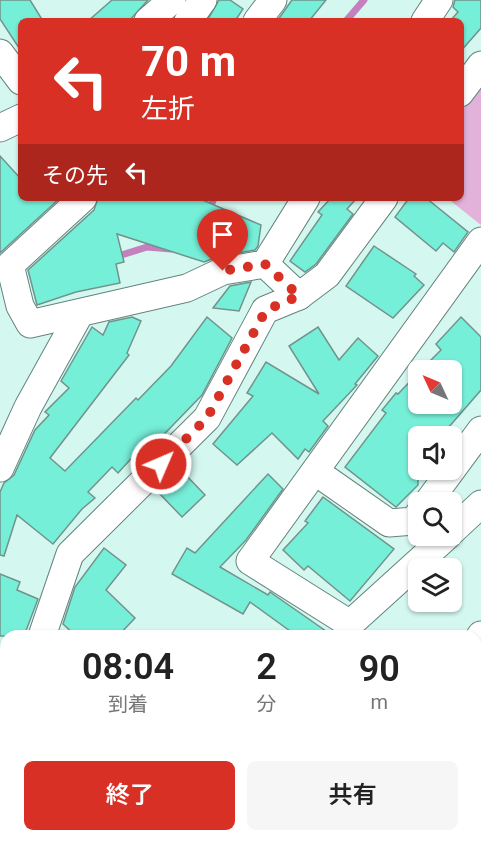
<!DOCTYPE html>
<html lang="ja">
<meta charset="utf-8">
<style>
body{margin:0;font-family:Roboto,"Noto Sans JP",sans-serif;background:#f6f6f6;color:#222;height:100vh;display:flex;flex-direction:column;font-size:22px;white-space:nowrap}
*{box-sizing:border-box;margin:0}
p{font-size:20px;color:#767676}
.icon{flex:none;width:33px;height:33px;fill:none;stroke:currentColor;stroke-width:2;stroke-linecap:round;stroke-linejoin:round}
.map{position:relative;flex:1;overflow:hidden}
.panel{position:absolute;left:0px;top:630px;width:482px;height:212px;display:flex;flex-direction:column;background:#fff;border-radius:18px 18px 0 0;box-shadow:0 2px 4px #0004}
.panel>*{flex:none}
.banner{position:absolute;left:18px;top:18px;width:446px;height:183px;border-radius:9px;box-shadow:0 2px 4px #0004;background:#d93025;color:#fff;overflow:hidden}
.needle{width:39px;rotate:314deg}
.tools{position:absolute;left:408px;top:360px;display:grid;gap:12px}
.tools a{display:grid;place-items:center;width:54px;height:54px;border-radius:9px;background:#fff;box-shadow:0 2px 4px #0004;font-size:30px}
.pin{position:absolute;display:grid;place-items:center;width:51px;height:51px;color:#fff;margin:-62px -26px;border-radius:50% 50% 50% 0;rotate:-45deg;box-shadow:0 0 6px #0007}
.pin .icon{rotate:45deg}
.me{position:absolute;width:66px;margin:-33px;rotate:45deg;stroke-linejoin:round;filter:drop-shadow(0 0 4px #0008)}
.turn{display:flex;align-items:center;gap:21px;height:126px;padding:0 24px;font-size:27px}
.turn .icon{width:78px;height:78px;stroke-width:2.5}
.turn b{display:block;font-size:42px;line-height:51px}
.then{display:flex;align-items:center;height:57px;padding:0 24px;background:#0003;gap:12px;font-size:22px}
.eta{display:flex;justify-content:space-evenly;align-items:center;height:102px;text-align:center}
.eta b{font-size:36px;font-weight:600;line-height:42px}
.cta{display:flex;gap:12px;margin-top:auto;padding:12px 24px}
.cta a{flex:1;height:69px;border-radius:9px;background:#d93025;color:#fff;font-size:24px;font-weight:600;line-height:69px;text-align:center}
.cta a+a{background:#f6f6f6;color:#222}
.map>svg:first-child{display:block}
</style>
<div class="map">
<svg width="481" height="841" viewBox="0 0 481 841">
<rect width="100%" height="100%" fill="#d4f8f0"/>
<!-- green -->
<polygon fill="#e2b2db" points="481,85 481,225 447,198 460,198 461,112"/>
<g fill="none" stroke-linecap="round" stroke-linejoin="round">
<!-- stream -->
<g stroke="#c581bd" stroke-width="7">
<polyline points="346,21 364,0"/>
<polyline points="209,211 214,198"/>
<polyline points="115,257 147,247 171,249"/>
</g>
</g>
<!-- building -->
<g fill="#76efd9" stroke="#72938c" stroke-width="1.5">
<polygon points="0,0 30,0 43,21 21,21 21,51 0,19"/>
<polygon points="112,0 148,0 129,21 88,21"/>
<polygon points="230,0 243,9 235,21 207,21 219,0"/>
<polygon points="292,0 326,0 309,21 277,21"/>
<polygon points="455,0 481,0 481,28 460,52 460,21 450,21 458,12 453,7"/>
<polygon points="0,156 21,179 21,198 60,198 0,253"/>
<polygon points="98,198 198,198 261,225 258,246 255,250 220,256 204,262 117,234 124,262 116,264 120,283 76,292 37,305 28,270 94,210"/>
<polygon points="331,198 357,198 347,209 353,214 316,264 305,272 290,261 322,215 318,212"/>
<polygon points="409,198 426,198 468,232 454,252 443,243 436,251 395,217"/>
<polygon points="374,246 416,274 414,276 424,285 393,318 346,286"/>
<polygon points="251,282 239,311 213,308 230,286"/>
<polygon points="132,317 141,321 127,353 129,355 50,458 65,471 136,398 138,400 171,366 207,317 232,338 202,395 144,455 139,450 118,473 112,467 88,492 95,498 82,509 53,544 17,515 4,556 0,555 0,492 4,483 14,475 35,430 49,415 45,412 69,388 61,381 92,327 103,335 109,322"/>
<polygon points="461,317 481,337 481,390 441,436 418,436 418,485 396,507 345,467 386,413 382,410 396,393 398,394 418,373 418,404 452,404 452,370 421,370 441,350 436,344"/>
<polygon points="318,327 339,360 358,338 378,356 355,384 357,385 323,421 328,426 309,452 305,449 298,459 272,433 237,465 213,444 253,396 247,393 266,362 319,394 289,346"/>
<polygon points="182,471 205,495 182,517 159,493"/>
<polygon points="268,474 283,489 246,540 220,567 268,595 270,592 333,636 297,636 250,602 243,614 172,574 187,548 195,553"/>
<polygon points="323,497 394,549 350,601 308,566 304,570 283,550 308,523 305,521"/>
<polygon points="104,548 126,565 106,590 135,618 118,636 76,636 63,624 75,587"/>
<polygon points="0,574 20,582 17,590 38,599 24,636 0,636"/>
</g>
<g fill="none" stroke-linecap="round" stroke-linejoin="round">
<defs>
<g id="minor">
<polyline points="148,21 172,0"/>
<polyline points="188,21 203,0"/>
<polyline points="257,21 273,0"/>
<polyline points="425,21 439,0"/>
<polyline points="0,53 21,81"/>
<polyline points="460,93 481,65"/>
<polyline points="0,128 21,118"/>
<polyline points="83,198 10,265 20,306 30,324 187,288 223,271 265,264 306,198"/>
<polyline points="265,264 299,296"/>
<polyline points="0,468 28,407 79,315"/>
<polyline points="316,472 389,523 414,521 418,515"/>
<polyline points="428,502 481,430"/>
<polyline points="452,531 481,504"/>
<polyline points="447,536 350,624 250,561 481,241"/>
<polyline points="42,636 70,554 207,418 265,310 299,296 327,275 384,198"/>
<polyline points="476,643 481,635"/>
<polyline points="0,787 6,767"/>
<polyline points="474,841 481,831"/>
</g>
</defs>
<!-- minor casing -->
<use href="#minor" stroke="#63847d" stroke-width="29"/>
<!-- minor -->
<use href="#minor" stroke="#fff" stroke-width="27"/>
</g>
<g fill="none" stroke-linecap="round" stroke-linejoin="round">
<!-- route -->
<polyline stroke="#d93025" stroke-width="10" stroke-dasharray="0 18" points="161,464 207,418 266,310 299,296 265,264 223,271"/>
</g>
</svg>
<div class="tools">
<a><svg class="needle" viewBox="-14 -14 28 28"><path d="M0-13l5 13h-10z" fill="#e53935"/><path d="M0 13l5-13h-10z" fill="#767676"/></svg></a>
<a><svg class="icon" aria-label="sound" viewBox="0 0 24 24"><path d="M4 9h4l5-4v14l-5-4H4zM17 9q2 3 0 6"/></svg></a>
<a><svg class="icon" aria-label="search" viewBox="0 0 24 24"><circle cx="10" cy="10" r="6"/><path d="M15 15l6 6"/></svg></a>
<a><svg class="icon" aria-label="layers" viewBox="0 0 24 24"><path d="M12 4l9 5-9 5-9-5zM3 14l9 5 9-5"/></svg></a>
</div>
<div class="pin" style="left:223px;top:271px;background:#d93025"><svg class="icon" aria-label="arrive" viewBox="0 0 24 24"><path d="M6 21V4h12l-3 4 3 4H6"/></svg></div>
<svg class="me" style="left:161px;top:464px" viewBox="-20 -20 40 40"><circle r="17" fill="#d93025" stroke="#fff" stroke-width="3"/><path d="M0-11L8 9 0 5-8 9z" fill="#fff"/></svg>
<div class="banner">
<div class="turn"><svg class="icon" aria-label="left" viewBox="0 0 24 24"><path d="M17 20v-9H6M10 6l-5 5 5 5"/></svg><div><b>70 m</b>左折</div></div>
<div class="then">その先<svg class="icon" aria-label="left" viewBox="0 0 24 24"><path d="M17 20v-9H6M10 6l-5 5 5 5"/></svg></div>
</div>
<section class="panel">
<div class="eta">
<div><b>08:04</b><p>到着</p></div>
<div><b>2</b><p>分</p></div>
<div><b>90</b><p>m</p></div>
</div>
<div class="cta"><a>終了</a><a>共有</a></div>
</section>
</div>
